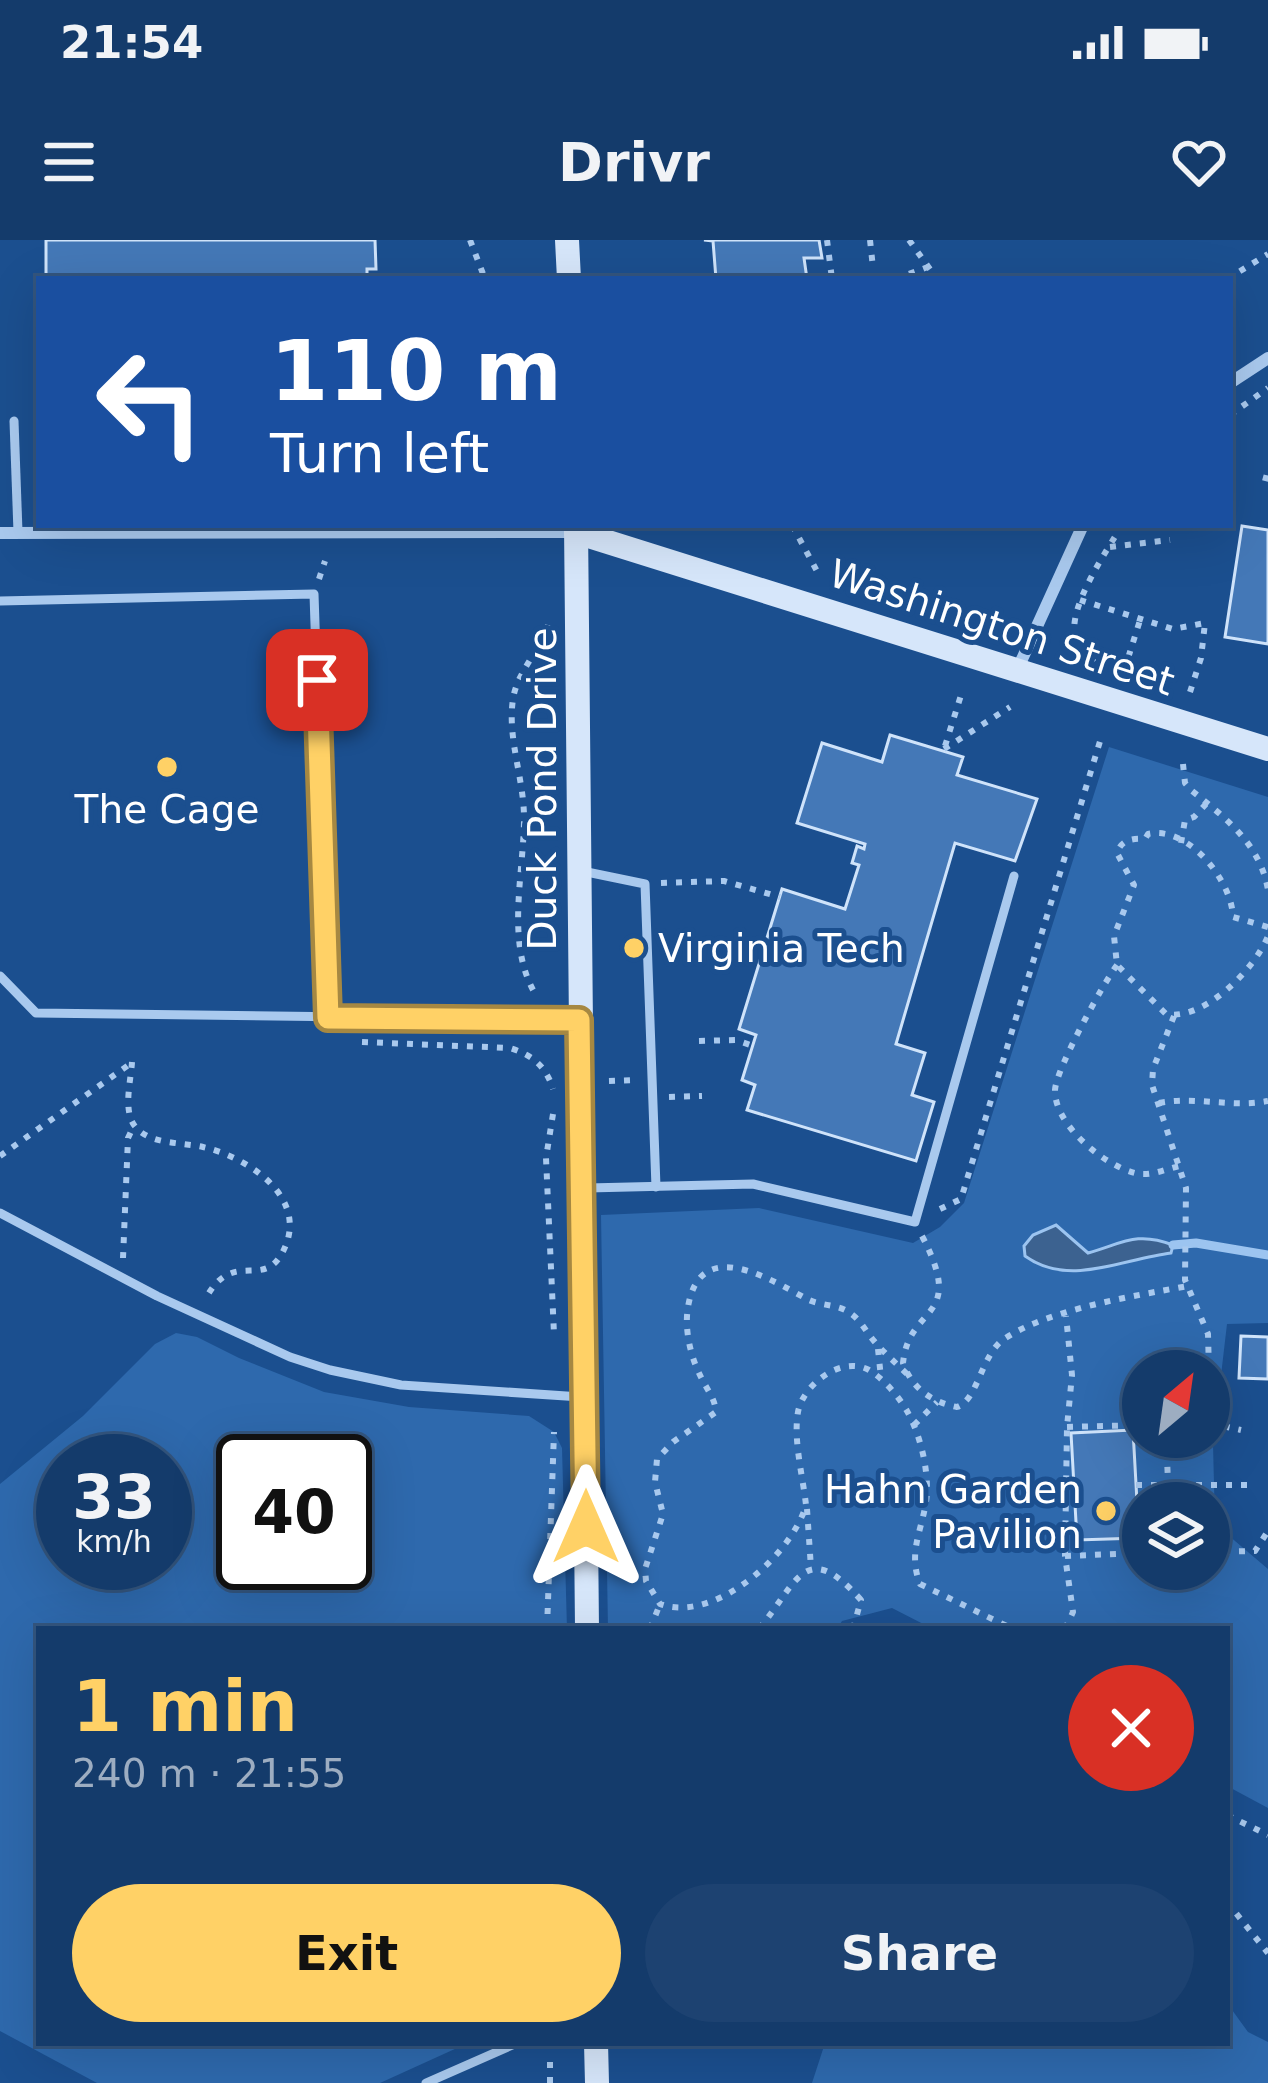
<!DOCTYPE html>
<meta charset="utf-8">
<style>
body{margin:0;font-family:"DejaVu Sans",sans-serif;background:#1d4271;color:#f1f3f6;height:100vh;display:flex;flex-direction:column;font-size:45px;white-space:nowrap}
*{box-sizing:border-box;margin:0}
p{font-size:39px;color:#9dadc1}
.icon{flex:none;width:66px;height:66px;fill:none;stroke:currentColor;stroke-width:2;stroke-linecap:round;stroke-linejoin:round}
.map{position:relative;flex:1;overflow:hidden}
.side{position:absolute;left:36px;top:1386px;width:1194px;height:420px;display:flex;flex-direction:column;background:#143b6b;border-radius:0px;box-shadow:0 12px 48px #0002,0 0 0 3px #33557e}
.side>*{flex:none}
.guide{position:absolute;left:36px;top:36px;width:1197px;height:252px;border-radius:0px;box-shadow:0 12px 48px #0002,0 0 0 3px #33557e;background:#1a4fa0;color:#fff;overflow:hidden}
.needle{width:78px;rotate:29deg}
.fabs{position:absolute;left:1122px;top:1110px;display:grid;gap:24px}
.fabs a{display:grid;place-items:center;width:108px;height:108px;border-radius:50%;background:#143b6b;box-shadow:0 12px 48px #0002,0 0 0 3px #33557e;font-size:60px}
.speed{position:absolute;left:36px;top:1194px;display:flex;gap:24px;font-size:60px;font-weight:700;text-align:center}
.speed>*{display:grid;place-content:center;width:156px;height:156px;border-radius:50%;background:#143b6b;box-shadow:0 12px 48px #0002,0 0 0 3px #33557e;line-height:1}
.speed small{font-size:30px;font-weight:400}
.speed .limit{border:6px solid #111;border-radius:18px;background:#fff;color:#111}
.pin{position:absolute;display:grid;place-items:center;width:102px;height:102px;color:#fff;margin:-51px;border-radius:24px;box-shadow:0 6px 18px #0006}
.me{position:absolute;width:132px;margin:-66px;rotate:0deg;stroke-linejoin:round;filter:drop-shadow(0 0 9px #0008)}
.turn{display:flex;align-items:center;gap:42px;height:252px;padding:0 36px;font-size:54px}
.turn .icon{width:156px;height:156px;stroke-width:2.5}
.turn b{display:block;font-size:84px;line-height:102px}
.round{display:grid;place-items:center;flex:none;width:126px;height:126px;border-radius:63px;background:#1d4271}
.overview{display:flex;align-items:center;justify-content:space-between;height:204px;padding:0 36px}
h1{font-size:72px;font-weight:600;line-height:90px;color:#ffd166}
.cta{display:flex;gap:24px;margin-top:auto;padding:24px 36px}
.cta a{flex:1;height:138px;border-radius:72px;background:#ffd166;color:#111;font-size:48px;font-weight:600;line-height:138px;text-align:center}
.cta a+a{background:#1d4271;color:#f1f3f6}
.status{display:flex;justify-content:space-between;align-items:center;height:84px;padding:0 60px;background:#143b6b;direction:ltr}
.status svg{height:33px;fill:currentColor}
header{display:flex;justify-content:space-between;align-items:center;height:156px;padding:0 36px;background:#143b6b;font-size:54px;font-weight:600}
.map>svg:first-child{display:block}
</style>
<div class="status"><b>21:54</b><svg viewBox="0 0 49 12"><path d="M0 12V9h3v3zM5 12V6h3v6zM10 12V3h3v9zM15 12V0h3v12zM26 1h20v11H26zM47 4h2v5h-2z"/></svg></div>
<header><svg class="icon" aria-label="menu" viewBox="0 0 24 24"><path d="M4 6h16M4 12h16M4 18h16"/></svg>Drivr<svg class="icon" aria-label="heart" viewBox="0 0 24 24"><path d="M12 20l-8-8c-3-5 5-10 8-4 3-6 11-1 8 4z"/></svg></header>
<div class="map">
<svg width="1268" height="1843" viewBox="0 0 1268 1843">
<rect width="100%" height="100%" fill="#1b4f8f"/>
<!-- green -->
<g fill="#2e69ad" fill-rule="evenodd">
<path d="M1109 507 1268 557V1083L1227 1084 1213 1204 1215 1284 1268 1329V1568L1227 1546V1389H933L892 1368 842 1381 837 1389 734 1386 608 1389 601 975 759 968 913 1003 940 987 964 963ZM1143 1131H1209V1197H1143ZM1143 1263H1209V1329H1143Z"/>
<path d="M176 1093 197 1097 239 1118 324 1152 409 1167 529 1176 554 1192 562 1208 567 1389H39V1803H468L380 1843H97L0 1791V1244L83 1176 155 1104ZM63 1221H165V1323H63ZM243 1221H345V1323H243Z"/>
<polygon points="1227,1763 1248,1792 1268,1802 1268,1843 812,1843 825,1803 1227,1803"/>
</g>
<!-- water -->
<path fill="#3c6290" stroke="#9cc4f0" stroke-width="3" d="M1056 985 1088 1013C1123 1003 1137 991 1173 1005L1171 1013C1122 1019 1069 1048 1025 1016L1024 1006 1033 995Z"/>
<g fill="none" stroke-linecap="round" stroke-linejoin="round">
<!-- stream -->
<polyline stroke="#9cc4f0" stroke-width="9" points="1173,1005 1196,1003 1268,1015"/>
</g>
<!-- building -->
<g fill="#4478b7" stroke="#cfe3fa" stroke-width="3">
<polygon points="46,0 375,0 376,29 367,29 367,39 52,39 52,35 46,35"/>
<polygon points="704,0 819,0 822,18 804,18 807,39 716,39 713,1"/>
<polygon points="1242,286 1268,290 1268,404 1225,397"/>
<polygon points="890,495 963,517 957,535 1037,559 1015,621 955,603 896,804 925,813 912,855 934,862 916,921 747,870 755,845 742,840 756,795 739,789 782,649 845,669 859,625 852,623 857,606 864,609 865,604 797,583 822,503 882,522"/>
<polygon points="1241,1096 1268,1097 1268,1139 1239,1138"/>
<polygon points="1133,1190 1139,1298 1077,1300 1071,1193"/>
</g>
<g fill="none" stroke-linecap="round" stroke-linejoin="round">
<!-- path -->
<g stroke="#a9c9ee" stroke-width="6" stroke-dasharray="6 9" stroke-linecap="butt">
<polyline points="470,0 485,39"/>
<polyline points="827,0 832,39"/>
<polyline points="870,0 873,28"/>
<polyline points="909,0 937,39"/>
<polyline points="895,39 928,27"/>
<polyline points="1227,39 1268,14"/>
<polyline points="1230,175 1268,148"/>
<polyline points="1265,241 1268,230"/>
<polyline points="792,285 818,333"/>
<polyline points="1110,307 1170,300"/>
<polyline points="319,339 325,321"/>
<polyline points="1080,360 1173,389 1205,383 1201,418 1190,452"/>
<path d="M1094 422C1087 415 1079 409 1076 400 1065 370 1107 311 1122 285"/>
<polyline points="1124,431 1141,377"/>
<polyline points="945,506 962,452"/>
<polyline points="944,509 1010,467"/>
<path d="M1183 524 1185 543 1191 550C1225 578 1260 603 1268 650"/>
<polyline points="1181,603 1185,580 1194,577 1206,564"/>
<polyline points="661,643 724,641 780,657"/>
<path d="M1268 687 1233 677C1232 641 1188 585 1148 594L1145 599C1132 598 1121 600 1117 613L1134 645 1114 696 1117 725 1166 774C1204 781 1255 729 1268 696"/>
<path d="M1117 725C1103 744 1056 829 1055 850 1054 884 1103 925 1135 933 1150 937 1165 929 1180 926"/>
<path d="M533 750C506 699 524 633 524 578 524 538 507 499 513 459 517 432 540 411 548 385"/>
<polyline points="1174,776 1153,829 1152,845 1186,948 1185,1040 1208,1094 1209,1131"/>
<polyline points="699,801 736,800 753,806"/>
<path d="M362 802 510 808C532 815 546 826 553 849"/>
<path d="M132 822C131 840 123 869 134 885 148 905 182 902 203 907 251 918 313 961 281 1015 261 1048 234 1010 207 1056"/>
<polyline points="609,841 637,840"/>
<polyline points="669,857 702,856"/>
<path d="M1159 863C1196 856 1231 868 1268 861"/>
<polyline points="553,874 546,918 554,1094"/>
<polyline points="0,916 130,824"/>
<polyline points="940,969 961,959 1101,498"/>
<path d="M922 996C967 1082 909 1063 903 1123 912 1148 931 1162 957 1167 978 1160 981 1115 1004 1099 1049 1069 1134 1056 1188 1046"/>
<polyline points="123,1018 128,898 134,885"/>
<polyline points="878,1109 881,1138"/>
<path d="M907 1134C896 1123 884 1113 874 1101 866 1092 861 1080 850 1073 838 1064 820 1066 807 1059 771 1040 700 994 688 1067 684 1090 691 1119 702 1139 708 1151 715 1159 716 1172L673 1202 657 1219 655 1242 663 1274 645 1329 646 1341 660 1364C714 1384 792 1315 806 1265 803 1237 793 1200 798 1172 803 1145 841 1115 869 1130 884 1139 899 1157 907 1171 921 1196 930 1234 926 1262 921 1293 908 1313 920 1344L1013 1389"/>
<polyline points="1209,1149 1210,1183"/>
<polyline points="1209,1183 1241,1190"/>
<polyline points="914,1185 937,1162"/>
<polyline points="1067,1187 1143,1185"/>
<polyline points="1166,1197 1169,1263"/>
<polyline points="1136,1245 1251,1245"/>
<polyline points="807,1269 811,1328"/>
<polyline points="1209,1312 1255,1311 1268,1291"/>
<polyline points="1065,1316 1143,1313"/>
<polyline points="547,1389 554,1192"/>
<polyline points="650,1389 660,1364"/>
<path d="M759 1389C798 1342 805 1297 861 1360L853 1389"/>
<polyline points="1065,1389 1073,1372 1065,1316 1067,1187 1072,1135 1066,1076"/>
<polyline points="1227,1575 1268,1595"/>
<polyline points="1227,1662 1268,1713"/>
<polyline points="550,1822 550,1843"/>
</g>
<!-- lane -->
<g stroke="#a9c9ee" stroke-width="9">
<polyline points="14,181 18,292"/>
<polyline points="0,361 314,354 328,778"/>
<polyline points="582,631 645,644 656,947"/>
<polyline points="0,736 36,773 579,780"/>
<polyline points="588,948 753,944 915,982 1014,636"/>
<polyline points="0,973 157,1056 290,1117 330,1130 401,1145 581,1157"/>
<polyline points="426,1843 517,1803"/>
</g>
<!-- street -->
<g stroke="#a9c9ee" stroke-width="12">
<polyline points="1230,143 1268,118"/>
<polyline points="0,293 576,292"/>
<polyline points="1018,428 1083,285"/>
</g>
<!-- secondary -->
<g stroke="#d6e6fa" stroke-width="24">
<polyline points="567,0 569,39"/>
<polyline points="576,285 587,1389"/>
<polyline points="576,292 1268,509"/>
<polyline points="596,1803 597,1843"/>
</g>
</g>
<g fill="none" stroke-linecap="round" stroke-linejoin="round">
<defs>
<polyline id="route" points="317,440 328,778 579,780 586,1287"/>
</defs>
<!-- route casing -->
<use href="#route" stroke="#a68842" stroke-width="30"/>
<!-- route -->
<use href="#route" stroke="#ffd166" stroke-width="21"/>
</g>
<!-- markers -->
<g fill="#ffd166" stroke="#1b4f8f" stroke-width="4.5">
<circle cx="167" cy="527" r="12"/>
<circle cx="634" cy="708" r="12"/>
<circle cx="1106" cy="1271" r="12"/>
</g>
<g text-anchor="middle" stroke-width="10" stroke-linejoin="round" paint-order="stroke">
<!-- street labels -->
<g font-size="39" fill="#fff" stroke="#1b4f8f">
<text transform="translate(1002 387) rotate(18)" y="14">Washington Street</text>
<text transform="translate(542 549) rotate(-90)" y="14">Duck Pond Drive</text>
</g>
<!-- poi labels -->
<g font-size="39" fill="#fff" stroke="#1b4f8f">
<text x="167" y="583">The Cage</text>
<text x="658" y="722" text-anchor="start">Virginia Tech</text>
<text x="1082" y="1263" text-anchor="end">Hahn Garden<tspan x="1082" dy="45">Pavilion</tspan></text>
</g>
</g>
</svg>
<div class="fabs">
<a><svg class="needle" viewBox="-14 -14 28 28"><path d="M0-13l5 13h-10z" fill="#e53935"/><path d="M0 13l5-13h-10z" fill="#9dadc1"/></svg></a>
<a><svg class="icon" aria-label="layers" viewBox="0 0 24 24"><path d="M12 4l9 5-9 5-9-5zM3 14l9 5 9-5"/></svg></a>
</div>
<div class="speed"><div>33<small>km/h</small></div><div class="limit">40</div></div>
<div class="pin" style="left:317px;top:440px;background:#d93025"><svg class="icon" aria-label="arrive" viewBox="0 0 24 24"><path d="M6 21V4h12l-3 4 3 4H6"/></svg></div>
<svg class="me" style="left:586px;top:1287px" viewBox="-20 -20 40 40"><path d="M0-17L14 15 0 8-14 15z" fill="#ffd166" stroke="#fff" stroke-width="4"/></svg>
<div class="guide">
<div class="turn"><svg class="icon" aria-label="left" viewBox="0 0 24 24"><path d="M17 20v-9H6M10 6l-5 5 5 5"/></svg><div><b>110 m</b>Turn left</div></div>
</div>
<section class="side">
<div class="overview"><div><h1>1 min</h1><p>240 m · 21:55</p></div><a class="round" style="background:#d93025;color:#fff"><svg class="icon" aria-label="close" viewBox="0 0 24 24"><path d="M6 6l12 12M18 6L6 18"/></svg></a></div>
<div class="cta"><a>Exit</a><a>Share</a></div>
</section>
</div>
